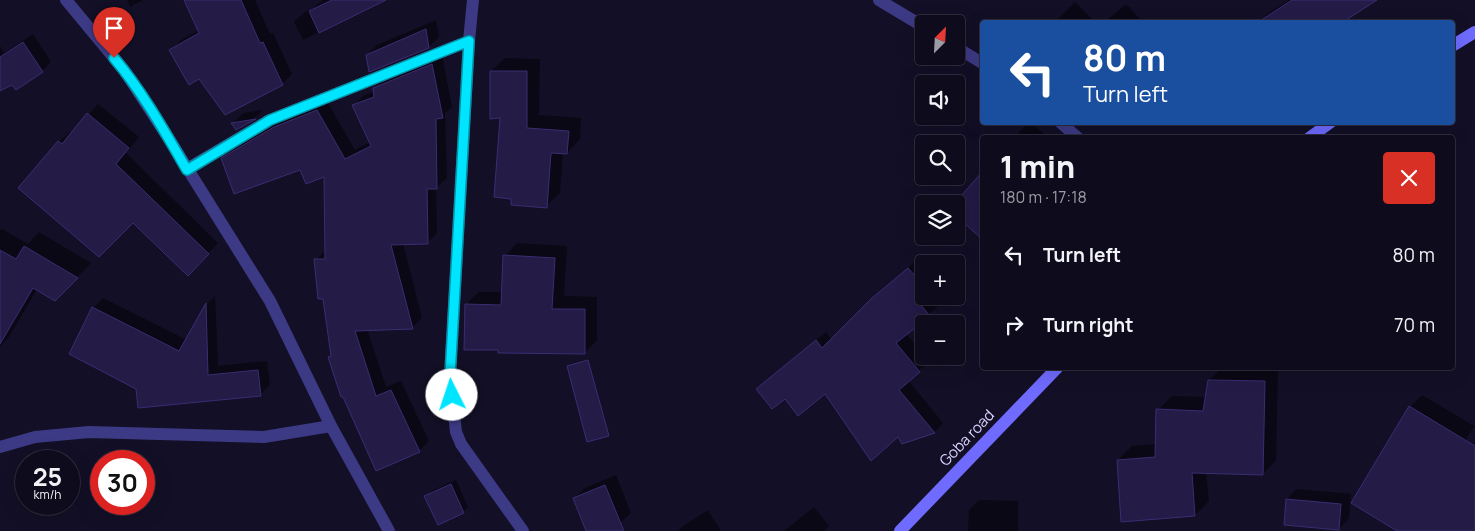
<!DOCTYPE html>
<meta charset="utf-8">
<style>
body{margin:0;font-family:Manrope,sans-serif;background:#1c1929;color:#f1f3f6;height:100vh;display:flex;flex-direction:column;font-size:19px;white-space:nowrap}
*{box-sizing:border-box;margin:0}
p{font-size:16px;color:#9b9ba3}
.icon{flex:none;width:28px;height:28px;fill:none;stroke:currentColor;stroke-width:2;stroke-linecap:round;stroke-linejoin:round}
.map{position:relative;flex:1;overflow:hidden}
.sheet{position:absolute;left:980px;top:135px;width:475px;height:235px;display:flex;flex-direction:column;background:#0e0b1c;border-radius:5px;box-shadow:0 5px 20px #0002,0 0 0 1px #2e2b3b}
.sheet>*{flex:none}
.top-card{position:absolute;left:980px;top:20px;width:475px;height:105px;border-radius:5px;box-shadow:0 5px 20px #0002,0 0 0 1px #2e2b3b;background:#1a4fa0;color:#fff;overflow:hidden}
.needle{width:32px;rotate:24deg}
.controls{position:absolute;left:915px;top:15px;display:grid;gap:10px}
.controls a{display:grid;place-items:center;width:50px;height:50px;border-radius:5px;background:#0e0b1c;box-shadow:0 5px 20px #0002,0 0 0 1px #2e2b3b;font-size:25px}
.speed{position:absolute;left:15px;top:450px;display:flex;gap:10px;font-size:25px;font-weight:700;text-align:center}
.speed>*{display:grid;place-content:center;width:65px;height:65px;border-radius:50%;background:#0e0b1c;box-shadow:0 5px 20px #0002,0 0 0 1px #2e2b3b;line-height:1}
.speed small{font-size:12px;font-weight:400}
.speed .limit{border:8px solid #d22;background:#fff;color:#111}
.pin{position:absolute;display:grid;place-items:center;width:42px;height:42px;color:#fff;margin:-51px -21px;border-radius:50% 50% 50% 0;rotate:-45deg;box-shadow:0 0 5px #0007}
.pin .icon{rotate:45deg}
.me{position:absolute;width:55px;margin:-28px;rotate:356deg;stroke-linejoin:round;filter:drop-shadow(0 0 4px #0008)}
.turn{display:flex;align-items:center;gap:18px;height:105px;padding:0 20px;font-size:22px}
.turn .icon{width:65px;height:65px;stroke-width:2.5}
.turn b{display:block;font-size:35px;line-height:42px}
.round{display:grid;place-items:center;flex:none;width:52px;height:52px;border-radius:5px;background:#1c1929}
.head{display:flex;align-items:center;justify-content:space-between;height:85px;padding:0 20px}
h1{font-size:30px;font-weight:800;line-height:38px}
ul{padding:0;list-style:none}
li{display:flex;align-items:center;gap:15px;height:70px;padding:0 20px}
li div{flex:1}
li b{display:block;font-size:19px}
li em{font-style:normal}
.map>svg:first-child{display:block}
</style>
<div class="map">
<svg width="1475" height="531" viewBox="0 0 1475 531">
<rect width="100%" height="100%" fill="#130f26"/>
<!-- shadow -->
<g fill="#0007">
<polygon points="127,0 143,0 130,7"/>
<polygon points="186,0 255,0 270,34 273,33 292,74 282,84 199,78 171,51 181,40 199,30"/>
<polygon points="323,0 383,0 303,40 294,22 304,13 313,8"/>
<polygon points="1289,0 1374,0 1340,12 1325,22 1259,22 1267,14"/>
<polygon points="1075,2 1095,22 1055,22"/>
<polygon points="1126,4 1143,22 1105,22"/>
<polygon points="436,20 439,37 429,47 367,55 377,45"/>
<polygon points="33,34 51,62 42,71 0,90 0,46 4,53"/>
<polygon points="442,55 452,107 445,113 447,178 436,188 437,233 427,243 403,243 422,318 412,328 367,329 386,387 401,381 429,441 419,451 332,355 324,298 316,260 326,250 325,175 301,168 222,159 232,149 285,118 327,101 355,150 370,142 354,106 363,96 375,91 374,88 384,78"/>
<polygon points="505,58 540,59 539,115 581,118 580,139 567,153 563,152 560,193 546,206 501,117 491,71"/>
<polygon points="98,104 139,137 126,153 218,243 188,274 59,142 70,132 72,134"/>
<polygon points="263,110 255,118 237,129 233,124 243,113"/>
<polygon points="1029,122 1031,122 1048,138 1014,138"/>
<polygon points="982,173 982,237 956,214 956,204"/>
<polygon points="2,229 28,244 39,232 91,263 55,300 37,289 9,337 0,346 0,230"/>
<polygon points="517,243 567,246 564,296 597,297 597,340 584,353 499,349 466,304 479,292 503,292 505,256"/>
<polygon points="918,260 924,266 924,296 931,296 938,306 906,333 929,362 908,380 943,423 934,432 898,435 825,393 786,397 757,389 826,332 832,340 883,288"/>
<polygon points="215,296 218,366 267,361 270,385 260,395 137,388 93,308 103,298 187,340 207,304"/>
<polygon points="1222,368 1278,368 1276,460 1263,474 1206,472 1209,501 1195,515 1118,460 1132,446 1157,444 1158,410 1172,396 1207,397 1209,380"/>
<polygon points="1422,395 1474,426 1462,446 1475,454 1475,531 1399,531 1410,407"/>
<polygon points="616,475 631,513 620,523 599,531 587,531 574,498 585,488"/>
<polygon points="456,480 468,507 463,512 426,496 431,491"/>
<polygon points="1297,489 1351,494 1349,518 1339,529 1287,499"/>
<polygon points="979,500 1018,501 1018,531 968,531 969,510"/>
<polygon points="814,507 829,526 824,531 784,531"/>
<polygon points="708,510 721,531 678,531 683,526"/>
</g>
<!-- building -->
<g fill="#241b47" stroke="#3b2d73">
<polygon points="184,0 241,0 260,43 263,42 283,85 225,115 199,79 189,85 169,50 199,33"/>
<polygon points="332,0 386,0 319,33 309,11"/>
<polygon points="1292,0 1377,0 1343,22 1258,22"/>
<polygon points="426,29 429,48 369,72 366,55"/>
<polygon points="23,42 43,72 16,90 12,85 0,91 0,57"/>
<polygon points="432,64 443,118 436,119 437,189 427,189 428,244 391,245 413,329 355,331 376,396 391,390 420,452 376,471 343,397 341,397 328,357 331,356 323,299 318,299 314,259 325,259 324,177 306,184 300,170 234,194 221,158 274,127 317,110 345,159 371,146 352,105 374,97 373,88"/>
<polygon points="490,71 527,71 527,128 569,131 567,154 551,153 547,208 511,205 511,199 494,197 500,118 490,119"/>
<polygon points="87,113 129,148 116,164 209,254 188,276 133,223 99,257 18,188 58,141 62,144"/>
<polygon points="256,119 236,130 231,123"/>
<polygon points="982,172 982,239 956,216 956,204 954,204"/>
<polygon points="24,246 78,278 55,301 33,288 0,344 0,250 16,259"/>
<polygon points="503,255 555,258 552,309 585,309 585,354 498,353 498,350 464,350 465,304 501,305"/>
<polygon points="908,268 924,286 924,301 920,304 930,316 896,343 920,372 899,390 935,433 902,444 898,437 871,461 825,394 798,416 785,399 772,409 756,389 816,340 822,348 872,298"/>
<polygon points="206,303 208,375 258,370 261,396 138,408 136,389 69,354 92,307 179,351"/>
<polygon points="588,360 609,436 587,442 567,366"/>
<polygon points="1208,380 1265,381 1263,475 1192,473 1195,516 1121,522 1117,460 1155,457 1156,409 1203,411"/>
<polygon points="1409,406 1475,446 1475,531 1397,531 1351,503"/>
<polygon points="451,484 464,513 438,525 424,496"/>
<polygon points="605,485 624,531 586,531 573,498"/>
<polygon points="1286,499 1341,504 1339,530 1284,525"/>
</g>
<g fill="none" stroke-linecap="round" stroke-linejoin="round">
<!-- minor -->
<g stroke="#3d3a85" stroke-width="12">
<polyline points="473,0 469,41 450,376 456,432 461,444 523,531"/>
<polyline points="879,0 924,27"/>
<polyline points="956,47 982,63"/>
<polyline points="1060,122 1078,138"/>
<polyline points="187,169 270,120 469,41"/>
<polyline points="0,447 35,437 89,432 264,437 331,426"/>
</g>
<!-- tertiary -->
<polyline stroke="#3d3a85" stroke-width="12" points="66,0 124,70 169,139 270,301 331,426 389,531"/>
<!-- secondary -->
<g stroke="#6f6bff" stroke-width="12">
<polyline points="1452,46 1475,32"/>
<polyline points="1309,138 1331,122"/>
<polyline points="900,531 1057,368"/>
</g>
</g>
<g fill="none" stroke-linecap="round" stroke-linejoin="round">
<defs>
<path id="route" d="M114 58C142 91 165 132 187 170L270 120 469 41 450 376 452 395"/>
</defs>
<!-- route casing -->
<use href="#route" stroke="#0095a6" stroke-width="12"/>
<!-- route -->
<use href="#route" stroke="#00e5ff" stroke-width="9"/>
</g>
<g text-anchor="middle" stroke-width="5" stroke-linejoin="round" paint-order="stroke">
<!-- street labels -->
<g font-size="15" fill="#d9d4ff" stroke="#130f26">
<text transform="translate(967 438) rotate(-46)" y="5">Goba road</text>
</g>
</g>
</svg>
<div class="controls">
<a><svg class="needle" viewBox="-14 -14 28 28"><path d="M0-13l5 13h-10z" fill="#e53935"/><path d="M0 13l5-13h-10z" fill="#9b9ba3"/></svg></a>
<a><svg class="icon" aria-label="sound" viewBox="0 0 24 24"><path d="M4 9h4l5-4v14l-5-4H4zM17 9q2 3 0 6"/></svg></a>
<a><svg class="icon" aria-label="search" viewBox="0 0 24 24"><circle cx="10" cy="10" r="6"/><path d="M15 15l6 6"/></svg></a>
<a><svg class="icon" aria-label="layers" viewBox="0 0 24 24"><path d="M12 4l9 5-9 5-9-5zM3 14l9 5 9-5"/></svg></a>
<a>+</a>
<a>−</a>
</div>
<div class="speed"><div>25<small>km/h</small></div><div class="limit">30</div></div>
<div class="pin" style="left:114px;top:58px;background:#d93025"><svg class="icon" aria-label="arrive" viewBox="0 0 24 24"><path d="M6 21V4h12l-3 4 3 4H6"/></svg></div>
<svg class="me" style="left:452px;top:395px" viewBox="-20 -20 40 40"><circle r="19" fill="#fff"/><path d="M0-13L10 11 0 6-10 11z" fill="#00e5ff"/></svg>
<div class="top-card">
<div class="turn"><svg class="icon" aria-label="left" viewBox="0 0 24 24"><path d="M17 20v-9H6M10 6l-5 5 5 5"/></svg><div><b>80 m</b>Turn left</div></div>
</div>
<section class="sheet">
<div class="head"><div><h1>1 min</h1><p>180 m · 17:18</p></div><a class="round" style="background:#d93025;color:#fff"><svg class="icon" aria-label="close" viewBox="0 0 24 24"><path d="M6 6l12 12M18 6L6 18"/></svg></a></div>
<ul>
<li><svg class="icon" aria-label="left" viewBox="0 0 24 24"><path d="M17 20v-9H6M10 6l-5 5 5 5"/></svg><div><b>Turn left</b></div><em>80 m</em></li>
<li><svg class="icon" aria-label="right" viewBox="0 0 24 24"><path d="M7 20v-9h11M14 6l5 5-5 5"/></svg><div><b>Turn right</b></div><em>70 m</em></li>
</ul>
</section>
</div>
